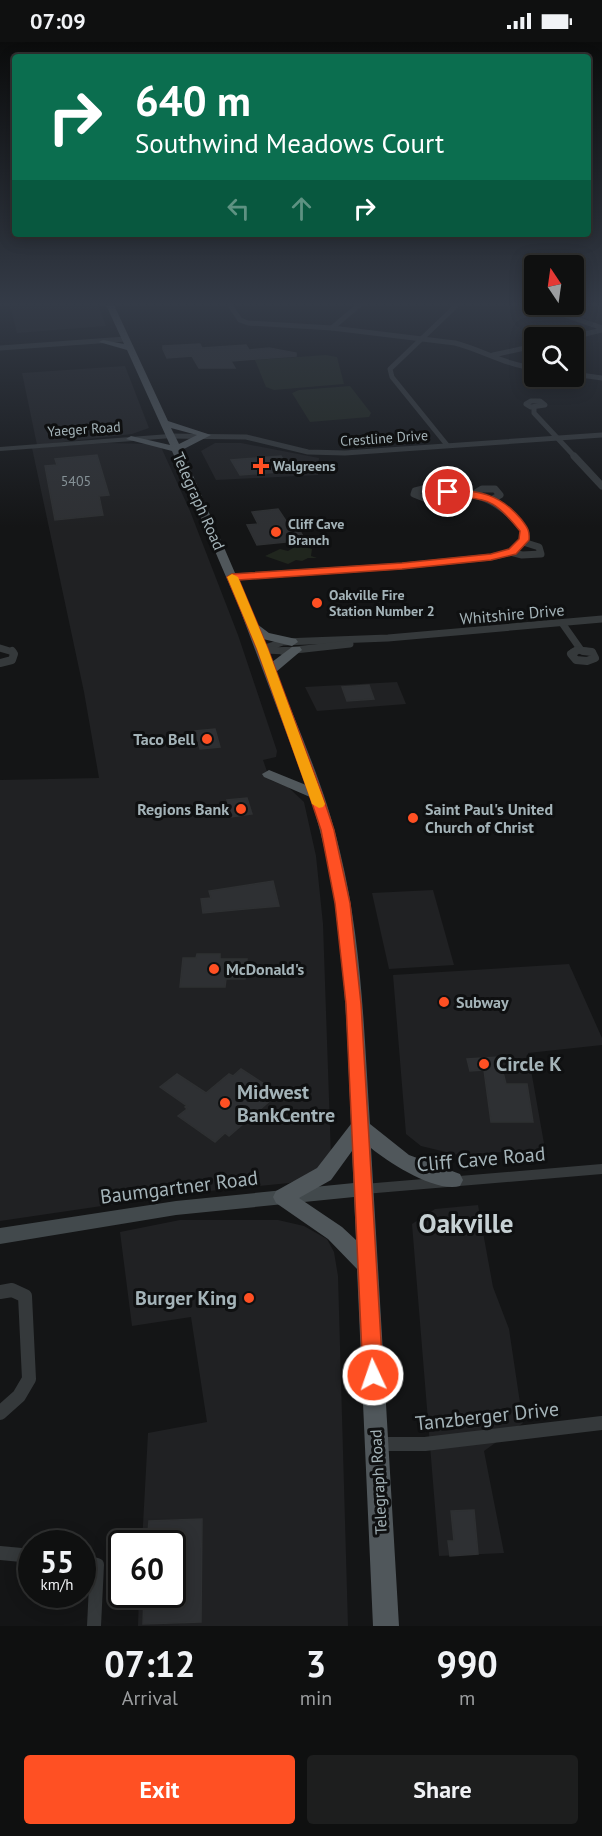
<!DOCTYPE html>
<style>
body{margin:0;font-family:"PT Sans",sans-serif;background:#1d1e1e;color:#f1f3f6;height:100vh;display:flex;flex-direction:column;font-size:22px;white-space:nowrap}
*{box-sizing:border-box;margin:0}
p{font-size:20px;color:#9b9d9f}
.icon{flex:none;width:33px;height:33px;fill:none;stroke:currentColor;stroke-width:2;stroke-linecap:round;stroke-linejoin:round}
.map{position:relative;height:1584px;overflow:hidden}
.panel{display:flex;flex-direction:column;background:#0f1010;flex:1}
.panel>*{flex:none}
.top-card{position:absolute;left:12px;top:12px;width:579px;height:183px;border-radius:6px;box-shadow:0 3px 15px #0003,0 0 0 2px #2f3030;background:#0b6e4f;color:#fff;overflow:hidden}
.needle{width:39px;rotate:347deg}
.tools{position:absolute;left:524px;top:213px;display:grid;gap:12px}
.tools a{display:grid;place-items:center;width:60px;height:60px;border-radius:6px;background:#0f1010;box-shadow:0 3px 15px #0003,0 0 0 2px #2f3030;font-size:30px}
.speed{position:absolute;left:18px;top:1488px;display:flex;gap:12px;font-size:30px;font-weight:700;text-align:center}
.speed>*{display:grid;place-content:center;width:78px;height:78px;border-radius:50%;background:#0f1010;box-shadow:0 3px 15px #0003,0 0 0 2px #2f3030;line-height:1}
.speed small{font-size:15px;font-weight:400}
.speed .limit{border:3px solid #111;border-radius:9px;background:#fff;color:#111}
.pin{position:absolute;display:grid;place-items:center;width:51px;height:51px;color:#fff;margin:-26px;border:3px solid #fff;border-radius:50%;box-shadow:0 2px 6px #0007}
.me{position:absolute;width:66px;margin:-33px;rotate:357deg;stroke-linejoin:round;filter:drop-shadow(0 0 4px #0008)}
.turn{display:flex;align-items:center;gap:21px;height:126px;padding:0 24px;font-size:27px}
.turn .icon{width:78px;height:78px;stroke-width:2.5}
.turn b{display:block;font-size:42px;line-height:51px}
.lanes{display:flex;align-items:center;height:57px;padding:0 24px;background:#0003;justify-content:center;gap:30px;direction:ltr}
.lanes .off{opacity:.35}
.eta{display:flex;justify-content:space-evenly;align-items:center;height:102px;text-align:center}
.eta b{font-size:36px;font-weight:700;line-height:42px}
.action{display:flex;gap:12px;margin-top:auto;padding:12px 24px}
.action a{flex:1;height:69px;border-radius:6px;background:#ff5023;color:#fff;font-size:24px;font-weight:700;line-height:69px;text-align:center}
.action a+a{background:#1d1e1e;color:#f1f3f6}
.status{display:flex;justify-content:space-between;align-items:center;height:42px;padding:0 30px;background:#0f1010;direction:ltr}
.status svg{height:16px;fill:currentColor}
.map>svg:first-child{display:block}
</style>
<div class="status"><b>07:09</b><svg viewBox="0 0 49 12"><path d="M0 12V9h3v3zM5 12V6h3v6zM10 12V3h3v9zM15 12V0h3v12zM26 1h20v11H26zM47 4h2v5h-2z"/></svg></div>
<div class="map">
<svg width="602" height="1584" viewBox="0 0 602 1584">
<rect width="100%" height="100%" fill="#141516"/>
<!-- built -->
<g fill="#202123">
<polygon points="10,263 98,263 106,284 17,291"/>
<polygon points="125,324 149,386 132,392 37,403 22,331"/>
<polygon points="107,401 151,402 161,405 190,469 238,593 277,709 276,715 263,718 270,738 288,745 304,760 316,814 323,882 331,1115 309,1134 289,1141 190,1151 0,1179 0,738 99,736 84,650 32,406"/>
<polygon points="215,401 241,401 319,416 318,433 216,438 201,409"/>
<polygon points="397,640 406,662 317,669 305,645"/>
<polygon points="433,848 454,923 389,927 372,851"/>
<polygon points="569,922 602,996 602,1003 528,1011 545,1107 458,1113 421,1104 406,1092 393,933"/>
<polygon points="478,1163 493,1245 509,1287 523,1381 484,1409 504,1511 439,1514 412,1182 435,1167"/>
<polygon points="180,1178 278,1178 304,1184 327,1197 334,1210 338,1234 348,1584 138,1584 139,1553 172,1552 172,1502 142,1501 148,1391 207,1380 191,1275 132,1284 120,1190"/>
</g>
<!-- green -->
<g fill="#20261e">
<polygon points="326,313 337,315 344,342 274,348 266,345 255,318"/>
<polygon points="350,344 371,371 369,375 310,380 292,351 299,348"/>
<polygon points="298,503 312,507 311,514 317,516 308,516 302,519 296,518 288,522 265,514 280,507 288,509"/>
</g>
<!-- building -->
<g fill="#2e3033" stroke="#2e3032" stroke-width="1.5">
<polygon points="200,302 202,306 246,303 249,308 269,306 296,311 296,314 231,319 235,326 199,326 192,314 167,316 163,307 163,304"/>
<polygon points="97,413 109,453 99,454 103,473 55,478 45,424 57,423 55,417"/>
<polygon points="281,414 290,429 240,433 231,418"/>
<polygon points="278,467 286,479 294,478 305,498 257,503 247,483 258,482 252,470"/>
<polygon points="369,643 374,657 347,659 342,645"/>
<polygon points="215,687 220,705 200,707 195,689"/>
<polygon points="247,756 252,772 231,775 227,758"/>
<polygon points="273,839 279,864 203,871 201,857 211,856 209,849"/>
<polygon points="197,912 220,912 220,917 247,917 245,937 226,937 225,945 180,945 183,916 196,916"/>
<polygon points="499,1015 506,1042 527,1042 533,1080 491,1080 484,1028 470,1029 467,1017"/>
<polygon points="241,1027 275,1049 268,1055 272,1057 229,1094 225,1091 215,1100 178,1074 187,1067 185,1065 187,1064 160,1045 177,1032 206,1051 229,1032 233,1034"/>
<polygon points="474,1468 478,1512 450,1514 448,1499 454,1499 451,1469"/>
<polygon points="202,1477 201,1580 143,1582 144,1552 172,1552 172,1502 147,1502 149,1479"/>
</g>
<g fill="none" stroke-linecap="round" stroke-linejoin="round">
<!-- minor-far4 -->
<g stroke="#35393b" stroke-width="5">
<path d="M230 263 240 278 248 281 332 286 455 301C482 308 506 323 534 326"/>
<polyline points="536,263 602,286"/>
<polyline points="332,286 359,263"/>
<polyline points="569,296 602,288"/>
<polyline points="0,306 126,297"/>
<polyline points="493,313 534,304"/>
<polyline points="573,332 602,336"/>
<polygon points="531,359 540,359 545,363 531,365 526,362"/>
<polyline points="534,365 534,371 576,416"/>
<polyline points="169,394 246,395 308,410 345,411 602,393"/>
<polyline points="447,403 392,335 390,327 457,263"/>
</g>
<!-- minor-far3 -->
<g stroke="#35393b" stroke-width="7">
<polyline points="574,414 602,444"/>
<polygon points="423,447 433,449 435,453 424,456 414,452 415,449"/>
<polyline points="474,452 482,447 495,447 500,453 493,457"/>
<polyline points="510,510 522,513 541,512 539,505 523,500"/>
<path d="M232 535 402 524 491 515 512 510 524 498 525 489C497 455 478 450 435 450"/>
<polyline points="562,581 581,608"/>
<polyline points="0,606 13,610"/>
<polyline points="262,607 283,600 388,596 602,577"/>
<polyline points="266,608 286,609 350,602"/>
<polyline points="573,610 577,608 592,610"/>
</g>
<!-- minor-far2 -->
<g stroke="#35393b" stroke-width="8">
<polyline points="283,609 287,609"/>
<polyline points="576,609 571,612 576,618 587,619 595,616 592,610 583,609"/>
<polyline points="0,621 12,618 14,612 12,609"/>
</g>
<!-- minor-far1 -->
<polyline stroke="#35393b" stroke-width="10" points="364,1147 602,1127"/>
<!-- minor -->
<g stroke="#35393b" stroke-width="14">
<polyline points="0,1250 12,1248 25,1254 29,1337 19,1354 0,1371"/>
<polyline points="378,1402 425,1402 602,1381"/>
<polyline points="0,1511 32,1514"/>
<polyline points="82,1519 97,1523 94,1584"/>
</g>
<!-- tertiary -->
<polygon fill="#35393b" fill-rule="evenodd" points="169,392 173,394 172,396 0,409 0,405"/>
<!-- secondary -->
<polygon fill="#42494c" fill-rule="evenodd" points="364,1140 370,1142 373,1147 370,1152 364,1154 176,1173 0,1202 0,1186 176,1159"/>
<!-- primary -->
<path fill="#50575b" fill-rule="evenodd" d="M106 263H114L168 379 211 393 182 408 257 582 269 591 296 597 298 600 292 604 263 597 272 620 292 605H300L302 608 276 630C299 689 326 748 340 810 362 899 364 991 370 1082L409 1113 460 1132 463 1138 460 1144C436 1151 389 1121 371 1106L399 1584H373L357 1227 328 1197 276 1161 273 1155 276 1149 317 1126 351 1082C346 972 345 861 310 755L264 735 262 732 269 728 306 743 239 565 172 409 126 397 131 394 170 403 127 308 99 300 103 298 124 302ZM171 386 197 393 179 402ZM352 1109 356 1198 342 1185 299 1156 331 1138Z"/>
</g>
<!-- sky -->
<linearGradient id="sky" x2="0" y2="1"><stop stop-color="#0b0c0c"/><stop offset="0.54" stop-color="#343b47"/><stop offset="1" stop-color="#343b47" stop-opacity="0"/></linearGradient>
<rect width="602" height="485" fill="url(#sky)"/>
<!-- route -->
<path fill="#ff5023" stroke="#a63417" stroke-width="1.5" d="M448 447C480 449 500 452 521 477 527 485 530 488 529 498L516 512 491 518 402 527 239 538 268 607 322 752 334 788 350 861 361 962 383 1333 380 1339 373 1342 366 1339 363 1333 346 962 335 861 321 788 309 752 257 607 227 535 232 532 402 521 491 512 509 507 519 497 520 489C490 452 488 460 445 452V448Z"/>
<!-- slow -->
<polygon fill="#f59e0b" points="232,532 238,535 268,607 325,762 323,765 319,766 312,762 257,607 227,535"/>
<!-- markers -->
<g fill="#ff5023" stroke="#0f1011" stroke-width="2">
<path d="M258 415h6v6h6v6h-6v6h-6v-6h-6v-6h6z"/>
<circle cx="276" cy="490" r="6"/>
<circle cx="317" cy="561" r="6"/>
<circle cx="207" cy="697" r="6"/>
<circle cx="241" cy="767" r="6"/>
<circle cx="413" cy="776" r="6"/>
<circle cx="214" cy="927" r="6"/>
<circle cx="444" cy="960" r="6"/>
<circle cx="484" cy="1022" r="6"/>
<circle cx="225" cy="1061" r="6"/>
<circle cx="249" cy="1256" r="6"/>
</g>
<g text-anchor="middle" stroke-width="6" stroke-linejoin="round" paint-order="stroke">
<!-- far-street labels -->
<g font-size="14" fill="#a4b3b8" stroke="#0f1011">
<text transform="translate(84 387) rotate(-4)" y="5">Yaeger Road</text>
<text transform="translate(384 396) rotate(-4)" y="5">Crestline Drive</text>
</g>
<!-- far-poi labels -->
<g font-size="14" font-weight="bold" fill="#a4b3b8" stroke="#0f1011" text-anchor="start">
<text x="273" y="429">Walgreens</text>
<text x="288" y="487">Cliff Cave<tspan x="288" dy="16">Branch</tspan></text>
<text x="329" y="558">Oakville Fire<tspan x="329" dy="16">Station Number 2</tspan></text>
</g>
<!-- number labels -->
<g font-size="14" fill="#869297">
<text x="76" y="444">5405</text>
</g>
<!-- street labels -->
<g font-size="16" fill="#a4b3b8" stroke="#0f1011">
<text transform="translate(199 459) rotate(66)" y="6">Telegraph Road</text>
<text transform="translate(512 572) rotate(-5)" y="6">Whitshire Drive</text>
<text transform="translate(378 1440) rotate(-93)" y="6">Telegraph Road</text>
</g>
<!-- poi labels -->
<g font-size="16" font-weight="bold" fill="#a4b3b8" stroke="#0f1011" text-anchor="start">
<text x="195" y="703" text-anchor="end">Taco Bell</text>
<text x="229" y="773" text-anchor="end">Regions Bank</text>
<text x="425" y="773">Saint Paul's United<tspan x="425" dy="18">Church of Christ</tspan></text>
<text x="226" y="933">McDonald's</text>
<text x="456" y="966">Subway</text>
</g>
<!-- near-poi labels -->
<g font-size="20" font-weight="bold" fill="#a4b3b8" stroke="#0f1011" text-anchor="start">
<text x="496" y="1029">Circle K</text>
<text x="237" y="1057">Midwest<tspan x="237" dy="23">BankCentre</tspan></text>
<text x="237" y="1263" text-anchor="end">Burger King</text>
</g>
<!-- near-street labels -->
<g font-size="20" fill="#a4b3b8" stroke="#0f1011">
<text transform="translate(481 1117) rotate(-5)" y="7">Cliff Cave Road</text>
<text transform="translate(179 1145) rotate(-7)" y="7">Baumgartner Road</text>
<text transform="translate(487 1374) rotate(-6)" y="7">Tanzberger Drive</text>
</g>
<!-- near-district labels -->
<g font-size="27" font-weight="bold" fill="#c6d0d3" stroke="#0f1011">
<text x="466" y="1191">Oakville</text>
</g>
</g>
</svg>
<div class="tools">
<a><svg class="needle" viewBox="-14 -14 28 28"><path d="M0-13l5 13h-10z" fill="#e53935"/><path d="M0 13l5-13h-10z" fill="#9b9d9f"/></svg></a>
<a><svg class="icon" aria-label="search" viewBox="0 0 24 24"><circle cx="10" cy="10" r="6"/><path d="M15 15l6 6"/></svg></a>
</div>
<div class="speed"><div>55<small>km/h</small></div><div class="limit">60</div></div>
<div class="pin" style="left:448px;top:450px;background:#d93025"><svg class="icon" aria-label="arrive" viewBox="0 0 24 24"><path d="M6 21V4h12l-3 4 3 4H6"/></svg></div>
<svg class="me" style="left:373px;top:1333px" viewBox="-20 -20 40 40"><circle r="17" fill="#ff5023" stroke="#fff" stroke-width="3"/><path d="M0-11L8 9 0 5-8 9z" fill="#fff"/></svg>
<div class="top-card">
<div class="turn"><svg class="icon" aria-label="right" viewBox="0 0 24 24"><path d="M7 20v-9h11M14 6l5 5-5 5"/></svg><div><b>640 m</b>Southwind Meadows Court</div></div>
<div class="lanes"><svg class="icon off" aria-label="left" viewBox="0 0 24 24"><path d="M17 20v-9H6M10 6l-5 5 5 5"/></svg><svg class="icon off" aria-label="ahead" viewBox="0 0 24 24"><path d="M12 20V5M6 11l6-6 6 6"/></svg><svg class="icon" aria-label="right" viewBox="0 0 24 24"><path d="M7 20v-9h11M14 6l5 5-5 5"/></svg></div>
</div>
</div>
<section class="panel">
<div class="eta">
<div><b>07:12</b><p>Arrival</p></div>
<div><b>3</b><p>min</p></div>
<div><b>990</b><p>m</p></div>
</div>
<div class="action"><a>Exit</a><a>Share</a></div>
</section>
